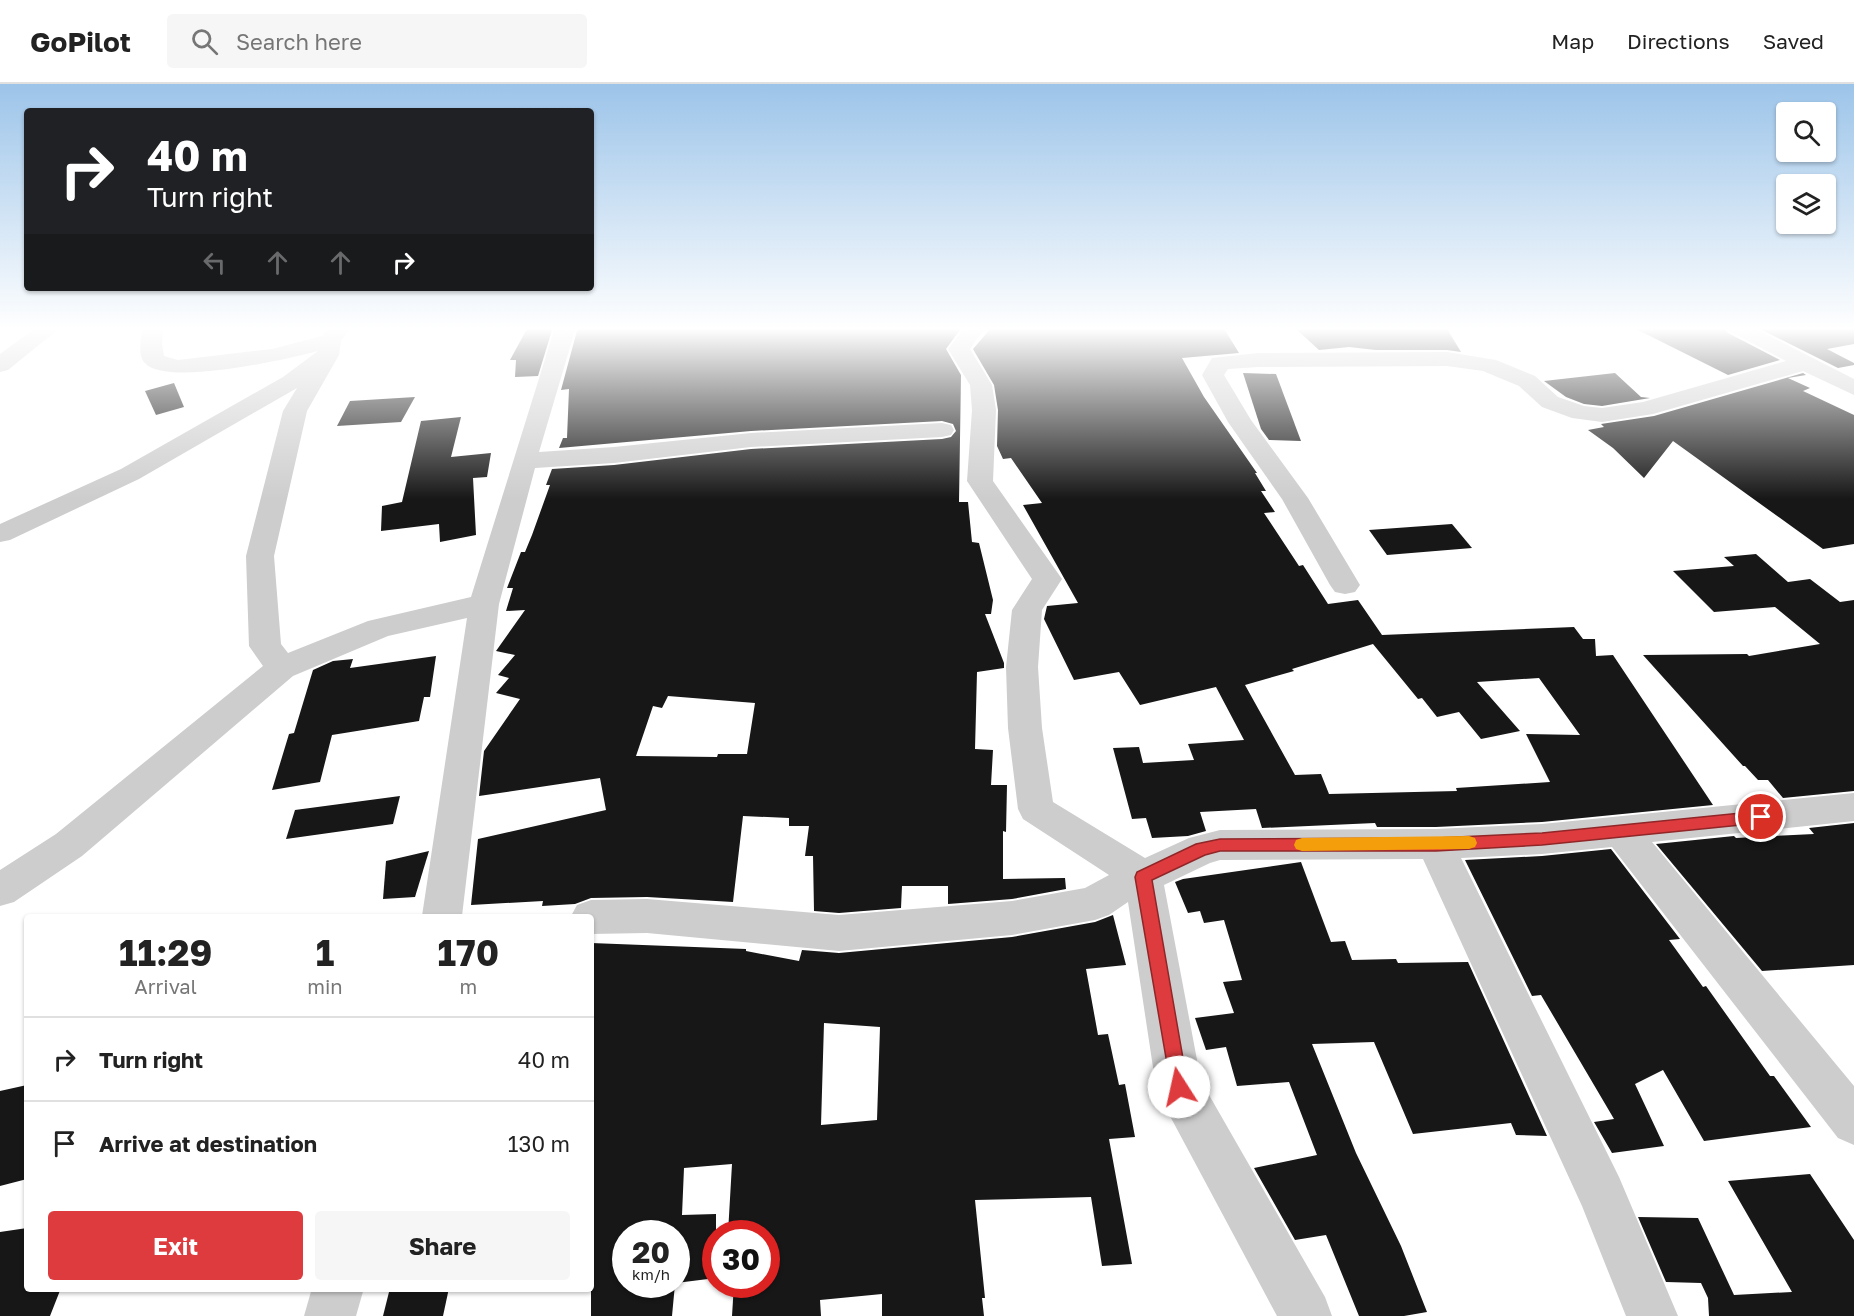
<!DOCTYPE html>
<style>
body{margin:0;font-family:"Golos Text",sans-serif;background:#f6f6f6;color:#222;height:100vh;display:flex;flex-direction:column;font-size:22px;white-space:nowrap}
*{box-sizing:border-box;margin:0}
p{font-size:20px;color:#767676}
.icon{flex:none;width:33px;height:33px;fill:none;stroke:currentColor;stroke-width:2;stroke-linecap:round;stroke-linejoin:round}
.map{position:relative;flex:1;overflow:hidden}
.panel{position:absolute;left:24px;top:830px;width:570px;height:378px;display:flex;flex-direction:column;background:#fff;border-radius:6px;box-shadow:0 2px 4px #0004}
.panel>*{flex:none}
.hud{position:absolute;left:24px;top:24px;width:570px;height:183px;border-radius:6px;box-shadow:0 2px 4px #0004;background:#202124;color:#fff;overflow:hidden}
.fabs{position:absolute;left:1776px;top:18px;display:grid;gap:12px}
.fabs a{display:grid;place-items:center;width:60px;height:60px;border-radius:6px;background:#fff;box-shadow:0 2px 4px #0004;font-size:30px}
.speed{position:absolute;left:612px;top:1136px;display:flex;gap:12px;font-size:30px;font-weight:700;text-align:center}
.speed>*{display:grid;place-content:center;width:78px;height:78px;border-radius:50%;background:#fff;box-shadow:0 2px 4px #0004;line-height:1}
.speed small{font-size:15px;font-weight:400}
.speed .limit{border:9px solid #d22;background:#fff;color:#111}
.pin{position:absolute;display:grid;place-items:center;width:51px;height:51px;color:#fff;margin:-26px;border:3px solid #fff;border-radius:50%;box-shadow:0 2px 6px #0007}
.me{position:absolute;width:66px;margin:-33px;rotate:350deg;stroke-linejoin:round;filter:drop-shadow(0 0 4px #0008)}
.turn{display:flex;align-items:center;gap:21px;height:126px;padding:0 24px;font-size:27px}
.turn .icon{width:78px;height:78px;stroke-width:2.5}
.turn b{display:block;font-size:42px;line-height:51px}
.lanes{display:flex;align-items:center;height:57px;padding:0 24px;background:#0003;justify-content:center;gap:30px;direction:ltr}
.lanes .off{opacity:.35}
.eta{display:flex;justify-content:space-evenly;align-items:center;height:102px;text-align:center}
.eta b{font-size:36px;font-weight:700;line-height:42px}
.button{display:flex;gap:12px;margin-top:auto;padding:12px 24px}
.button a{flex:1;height:69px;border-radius:6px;background:#de3b3e;color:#fff;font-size:24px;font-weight:700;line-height:69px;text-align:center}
.button a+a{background:#f6f6f6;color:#222}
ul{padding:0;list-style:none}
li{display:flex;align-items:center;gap:18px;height:84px;padding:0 24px;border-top:2px solid #e0e0e0}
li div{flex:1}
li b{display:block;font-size:22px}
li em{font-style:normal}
header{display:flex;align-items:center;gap:36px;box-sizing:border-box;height:84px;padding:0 30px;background:#fff;border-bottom:2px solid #e0e0e0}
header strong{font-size:28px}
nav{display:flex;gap:33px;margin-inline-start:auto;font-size:21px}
.search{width:420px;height:54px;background:#f6f6f6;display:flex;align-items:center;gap:15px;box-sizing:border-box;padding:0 21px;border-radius:6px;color:#767676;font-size:22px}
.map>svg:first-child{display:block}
</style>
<header>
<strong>GoPilot</strong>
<div class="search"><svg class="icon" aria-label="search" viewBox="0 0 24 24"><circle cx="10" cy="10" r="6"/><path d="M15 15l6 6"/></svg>Search here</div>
<nav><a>Map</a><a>Directions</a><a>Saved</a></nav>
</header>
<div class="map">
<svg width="1854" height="1232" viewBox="0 0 1854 1232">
<rect width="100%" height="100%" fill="#fff"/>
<!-- building -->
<g fill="#171717" fill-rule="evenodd">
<polygon points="528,243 553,243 538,292 515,293 516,276 510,276"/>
<path d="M578 243H962L946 265 961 291 959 418H968L972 458 979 459 993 516 991 530H985L1004 579V584L977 588 975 665 993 666 991 701H1007L1006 748 1003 747V795L1065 794 1066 805 1012 815 948 820V802H902L901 824 839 829 814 827 813 772H805L809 742H789V734L743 732 733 818 647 813 591 814 575 820 542 822 543 817 471 821 478 755 606 726 600 694 479 712 484 667 520 615 496 609 509 594 498 591 515 571 496 567 525 526 506 527 513 504H507L521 468H525L532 451 550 401H546L552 385 614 381 751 365 942 355 951 353 956 347 953 340 942 337 751 347 559 364 563 354H567L569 305 561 306ZM668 612 755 619 747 670H718L717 673 636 672 653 622 662 624Z"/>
<path d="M992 243H1223L1239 269 1182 274 1204 313 1257 389H1255L1266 407H1261L1275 428 1264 429 1299 482 1303 481 1328 520 1358 516 1382 551 1574 543 1583 555H1595L1596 572 1613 571 1713 721 1542 738 1436 743H1377L1375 739 1262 744 1256 725 1200 728 1206 747 1188 752 1152 754 1146 734 1132 735 1113 664 1139 663 1143 679 1194 676 1188 660 1244 656 1216 603 1140 621 1119 588 1074 596 1044 535 1047 522 1078 519 1023 421 1042 419 1011 374 1003 375 997 362 998 326 994 301 973 265ZM1373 560 1418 615 1422 614 1437 633 1459 628 1481 655 1520 647 1477 598 1539 594 1580 651 1526 650 1550 698 1456 704 1457 707 1329 710 1321 690 1295 691 1245 601 1294 587 1292 585Z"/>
<polygon points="1294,243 1446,243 1461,268 1447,266 1376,266 1349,263 1319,266"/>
<polygon points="1632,243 1723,243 1728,249 1780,276 1728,291"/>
<polygon points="1756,243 1854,243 1854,260 1827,265 1854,279 1854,281 1838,284"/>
<polygon points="1243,289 1276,290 1301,357 1269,356 1261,345"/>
<polygon points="1615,289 1641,313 1650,314 1602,322 1584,320 1566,313 1544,297"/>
<polygon points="1803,289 1806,291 1788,294 1810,304 1803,307 1854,331 1854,460 1823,465 1673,357 1644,394 1613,364 1588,346 1604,343 1601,340 1654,332"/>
<polygon points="174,299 184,323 156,331 145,307"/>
<polygon points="415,313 401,338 337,342 350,317"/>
<polygon points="461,333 451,373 491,369 487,393 473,394 476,451 440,458 439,440 381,447 382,422 402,418 421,337"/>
<polygon points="1452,440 1472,464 1387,471 1369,446"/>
<polygon points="1756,470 1788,498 1810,495 1840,518 1854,516 1854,707 1783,714 1768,696 1758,696 1745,682 1743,682 1643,571 1747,570 1749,572 1820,560 1775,523 1714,528 1673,487 1734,482 1724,473"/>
<polygon points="436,572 430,613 424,613 419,637 332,651 320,698 272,706 289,650 294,649 313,586 333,577 353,575 350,584"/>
<polygon points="400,712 393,740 286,755 295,726"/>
<polygon points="1854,739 1854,881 1762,887 1656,760 1734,752 1736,754 1814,750 1809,744"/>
<polygon points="1611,765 1680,855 1669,856 1703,903 1706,902 1770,992 1774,992 1811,1043 1704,1057 1663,986 1635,1000 1664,1062 1612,1069 1594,1038 1614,1035 1541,911 1532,912 1465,776 1542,772"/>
<polygon points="429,767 415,813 383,815 386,777"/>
<polygon points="1301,778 1331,858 1345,857 1352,876 1396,875 1398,879 1468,878 1547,1052 1516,1051 1511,1039 1413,1050 1374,958 1312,960 1356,1069 1401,1162 1427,1228 1404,1232 1359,1232 1326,1151 1295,1156 1254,1084 1317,1071 1289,998 1237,1002 1226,963 1206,966 1195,934 1234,929 1223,898 1242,896 1224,836 1204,839 1200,827 1188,829 1175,798 1183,795"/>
<path d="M1113 831 1126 881 1086 885 1098 951 1108 950 1119 1001 1125 1000 1135 1053 1109 1055 1132 1180 1102 1182 1091 1113 975 1116 985 1214H982L984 1232H882V1210L820 1216 821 1232H732L734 1200H766V1149H728L732 1080 684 1084 682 1131 716 1130V1194L676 1199V1149H625L621 1200H675L672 1232H591V859L746 865V867L799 877 802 866 839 869 1012 853 1095 838ZM824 939 880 943 877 1036 821 1041Z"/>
<polygon points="27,1001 27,1095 0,1102 0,1007"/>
<polygon points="1810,1090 1854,1156 1854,1232 1709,1232 1708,1214 1701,1199 1666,1198 1638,1133 1698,1134 1734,1211 1792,1208 1728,1097"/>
<polygon points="27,1144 27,1204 61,1204 50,1232 0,1232 0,1148"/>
<polygon points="390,1204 449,1204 443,1232 383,1232"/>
</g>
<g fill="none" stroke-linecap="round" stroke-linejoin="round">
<!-- minor -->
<g fill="#cdcdcd" fill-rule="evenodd">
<polygon points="37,243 61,243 8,286 0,288 0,270"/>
<path d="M143 243H163L162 259 164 272 178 276 272 265 322 252 330 243H351L341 257 339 271 307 327 274 472 281 560 288 569 368 537 471 513 555 243H576L539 368 614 363 751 349 942 339 951 341 954 346 951 351 942 353 751 363 614 379 535 384 499 520 462 832H422L467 534 388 552 293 592 82 772 14 818 0 822V786L56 750 263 582 249 562 246 472 283 327 297 304 139 395 10 456 0 458V440L121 385 283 293 318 267C288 275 166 303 145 279 137 271 141 253 143 243Z"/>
<polygon points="965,243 990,243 978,253 970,265 992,301 996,326 993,397 1062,495 1042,526 1038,583 1042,644 1053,718 1145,774 1189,754 1220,746 1435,745 1542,740 1854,709 1854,737 1652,758 1854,1002 1854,1061 1838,1054 1612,763 1542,770 1461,774 1619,1093 1678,1232 1626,1232 1582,1122 1423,775 1220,776 1210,779 1164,801 1201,997 1325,1213 1332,1232 1277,1232 1163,1019 1156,1003 1128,818 1109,831 1095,836 1012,851 839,867 647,849 591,850 591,832 571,832 577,821 591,816 647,815 839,831 1012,817 1085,804 1109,791 1023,735 1018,725 1008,644 1006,583 1012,526 1032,495 967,397 972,326 970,301 948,265"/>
<polygon points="1725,243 1752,243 1854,295 1854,311 1803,287 1653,330 1602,338 1572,334 1542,323 1519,302 1483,287 1447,282 1258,283 1228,285 1224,291 1251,336 1308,414 1360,501 1355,508 1345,510 1335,508 1330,501 1282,415 1228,338 1202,291 1212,274 1258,269 1447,268 1496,276 1535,292 1558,313 1584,322 1602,324 1643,318 1786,277 1729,247"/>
<polygon points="312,1204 364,1204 356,1232 304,1232"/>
</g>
</g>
<!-- sky -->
<linearGradient id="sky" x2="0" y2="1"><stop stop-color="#9cc4e9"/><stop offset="0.59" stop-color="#fff"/><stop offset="1" stop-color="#fff" stop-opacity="0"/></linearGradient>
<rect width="1854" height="415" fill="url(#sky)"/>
<!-- route -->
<polygon fill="#de3b3e" stroke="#902628" stroke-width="1.5" points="1761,727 1766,729 1769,733 1766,738 1761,739 1542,761 1436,767 1220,767 1205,771 1152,796 1188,1003 1185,1009 1179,1012 1172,1009 1135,793 1137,788 1196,760 1220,755 1436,754 1542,749"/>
<!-- slow -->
<polygon fill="#f59e0b" points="1469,752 1475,754 1477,759 1475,763 1469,765 1302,767 1296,765 1294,761 1296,756 1302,754"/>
</svg>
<div class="fabs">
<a><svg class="icon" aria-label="search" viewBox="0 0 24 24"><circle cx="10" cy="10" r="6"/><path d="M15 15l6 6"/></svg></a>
<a><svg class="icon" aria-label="layers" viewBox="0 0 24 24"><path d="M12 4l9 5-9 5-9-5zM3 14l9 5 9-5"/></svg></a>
</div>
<div class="speed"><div>20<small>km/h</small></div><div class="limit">30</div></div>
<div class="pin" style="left:1761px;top:733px;background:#d93025"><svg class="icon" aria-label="arrive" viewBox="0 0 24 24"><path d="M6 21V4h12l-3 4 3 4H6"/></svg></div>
<svg class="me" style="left:1179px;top:1003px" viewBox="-20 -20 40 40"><circle r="19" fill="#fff"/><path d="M0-13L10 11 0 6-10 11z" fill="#de3b3e"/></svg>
<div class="hud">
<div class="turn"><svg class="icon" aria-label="right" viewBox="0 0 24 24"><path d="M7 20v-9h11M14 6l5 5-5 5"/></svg><div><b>40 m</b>Turn right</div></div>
<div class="lanes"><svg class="icon off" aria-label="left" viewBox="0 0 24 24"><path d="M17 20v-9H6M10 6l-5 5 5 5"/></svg><svg class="icon off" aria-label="ahead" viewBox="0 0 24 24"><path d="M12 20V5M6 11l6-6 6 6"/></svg><svg class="icon off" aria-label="ahead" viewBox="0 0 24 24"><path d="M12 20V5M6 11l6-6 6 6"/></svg><svg class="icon" aria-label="right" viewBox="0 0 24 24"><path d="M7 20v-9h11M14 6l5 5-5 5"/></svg></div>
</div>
<section class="panel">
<div class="eta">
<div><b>11:29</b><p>Arrival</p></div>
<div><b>1</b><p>min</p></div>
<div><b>170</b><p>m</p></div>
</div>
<ul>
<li><svg class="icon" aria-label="right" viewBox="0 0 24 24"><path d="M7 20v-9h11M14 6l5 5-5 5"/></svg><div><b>Turn right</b></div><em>40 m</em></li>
<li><svg class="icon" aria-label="arrive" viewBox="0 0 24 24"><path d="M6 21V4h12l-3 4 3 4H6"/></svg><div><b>Arrive at destination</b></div><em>130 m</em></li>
</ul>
<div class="button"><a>Exit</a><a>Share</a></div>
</section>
</div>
